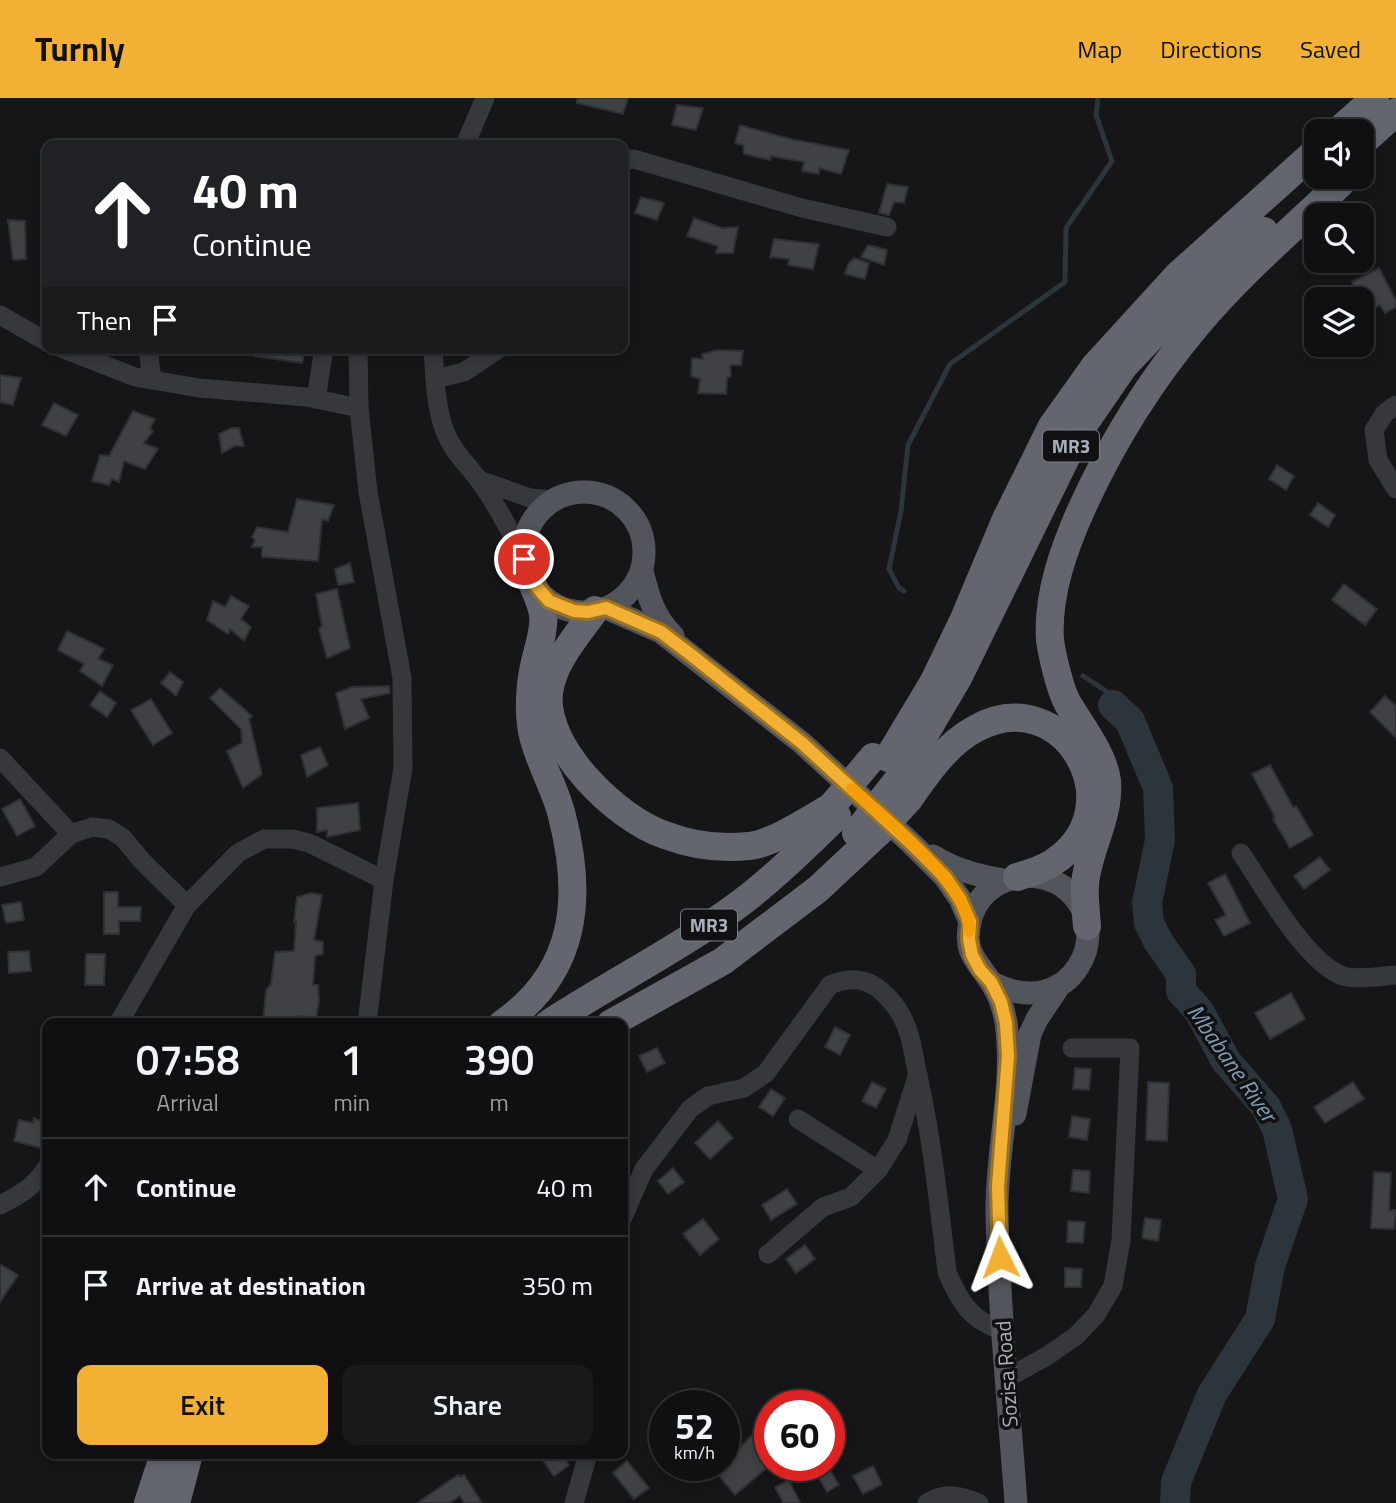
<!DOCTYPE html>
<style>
body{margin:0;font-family:"Titillium Web",sans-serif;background:#19191b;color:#f1f3f6;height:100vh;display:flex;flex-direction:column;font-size:26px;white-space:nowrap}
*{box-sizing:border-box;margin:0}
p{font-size:23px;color:#9c9d9f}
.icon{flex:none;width:38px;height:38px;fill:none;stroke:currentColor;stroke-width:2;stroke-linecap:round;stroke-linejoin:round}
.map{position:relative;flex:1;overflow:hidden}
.details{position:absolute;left:42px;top:920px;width:586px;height:441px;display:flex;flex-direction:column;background:#101012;border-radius:14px;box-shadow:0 4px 10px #0003,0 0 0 2px #303032}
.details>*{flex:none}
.banner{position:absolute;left:42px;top:42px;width:586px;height:214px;border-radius:14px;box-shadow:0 4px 10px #0003,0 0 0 2px #303032;background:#202124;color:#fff;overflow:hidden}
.controls{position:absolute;left:1304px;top:21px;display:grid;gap:14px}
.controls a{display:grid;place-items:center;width:70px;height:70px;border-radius:14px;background:#101012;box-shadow:0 4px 10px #0003,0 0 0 2px #303032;font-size:35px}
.speed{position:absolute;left:649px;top:1292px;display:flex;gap:14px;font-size:35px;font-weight:700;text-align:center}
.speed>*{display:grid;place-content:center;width:91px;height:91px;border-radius:50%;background:#101012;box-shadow:0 4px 10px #0003,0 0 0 2px #303032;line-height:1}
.speed small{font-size:18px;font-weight:400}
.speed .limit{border:10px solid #d22;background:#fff;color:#111}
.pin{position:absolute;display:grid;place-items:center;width:60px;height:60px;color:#fff;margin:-30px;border:4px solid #fff;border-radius:50%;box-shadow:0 2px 7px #0007}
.me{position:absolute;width:77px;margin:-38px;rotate:357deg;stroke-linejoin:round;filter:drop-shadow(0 0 5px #0008)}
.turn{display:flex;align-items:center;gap:24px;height:147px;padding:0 35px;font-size:32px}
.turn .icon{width:91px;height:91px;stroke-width:2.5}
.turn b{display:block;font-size:49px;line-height:60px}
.then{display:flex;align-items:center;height:66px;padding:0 35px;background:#0003;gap:14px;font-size:26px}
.eta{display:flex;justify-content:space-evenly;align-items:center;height:119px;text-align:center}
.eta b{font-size:42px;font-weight:600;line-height:49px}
.button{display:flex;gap:14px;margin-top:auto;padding:14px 35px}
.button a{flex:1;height:80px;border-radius:14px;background:#f2b134;color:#111;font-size:28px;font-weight:600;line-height:80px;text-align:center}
.button a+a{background:#19191b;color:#f1f3f6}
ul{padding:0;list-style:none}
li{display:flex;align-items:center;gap:21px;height:98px;padding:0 35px;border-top:2px solid #303032}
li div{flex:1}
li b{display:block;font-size:26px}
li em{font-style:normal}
header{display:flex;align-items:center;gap:42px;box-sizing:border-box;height:98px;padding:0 35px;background:#f2b134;color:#111}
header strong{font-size:33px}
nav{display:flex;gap:38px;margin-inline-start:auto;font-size:24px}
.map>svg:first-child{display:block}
</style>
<header>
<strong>Turnly</strong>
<nav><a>Map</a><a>Directions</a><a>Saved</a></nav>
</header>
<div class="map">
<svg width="1396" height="1405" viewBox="0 0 1396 1405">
<rect width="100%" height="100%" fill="#161618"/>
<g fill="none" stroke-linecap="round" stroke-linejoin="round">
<!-- stream -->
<g stroke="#2c353c" stroke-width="5">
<polyline points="904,493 899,490 889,471 901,413 908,347 950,266 1065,184 1066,130 1112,63 1096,17 1098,0"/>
<polyline points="1083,578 1109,595 1113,607"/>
</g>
<!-- river -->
<polyline stroke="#2c353c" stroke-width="30" points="1113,607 1130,623 1158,690 1160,742 1147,805 1149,825 1158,843 1181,876 1181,893 1199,913 1226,963 1266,1009 1277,1031 1293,1101 1270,1168 1260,1221 1212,1296 1176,1384 1175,1405"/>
</g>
<!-- building -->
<g fill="#404145" stroke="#303034" stroke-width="2">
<polygon points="577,0 628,0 623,16 577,5"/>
<polygon points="677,7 703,10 696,32 672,27"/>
<polygon points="740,27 790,41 849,52 841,76 819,70 819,76 802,73 804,64 771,58 770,62 744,56 743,47 735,45"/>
<polygon points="887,86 908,89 904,105 894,104 889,117 879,115"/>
<polygon points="641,99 664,105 657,122 635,115"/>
<polygon points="694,120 722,130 738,129 733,155 716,155 718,148 687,138"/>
<polygon points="8,122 25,123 26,161 13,162"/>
<polygon points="774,141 819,146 813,171 788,167 789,161 770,159"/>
<polygon points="868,147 887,152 884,167 861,159"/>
<polygon points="854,160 869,165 865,181 845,176 848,166"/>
<polygon points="1379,170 1396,203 1396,209 1385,215 1380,207 1362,218 1362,201 1330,201 1354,189 1352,184"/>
<polygon points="254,250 305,250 302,265 254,258"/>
<polygon points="718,252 743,253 741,267 730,267 731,278 727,280 726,296 698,295 700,281 691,278 692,260 703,261 702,256"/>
<polygon points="0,277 21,280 13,307 0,304"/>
<polygon points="54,305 78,317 66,338 42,327"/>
<polygon points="133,313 155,321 150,330 153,333 144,345 158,351 145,371 124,363 119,384 112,381 109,387 92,383 100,357 109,358"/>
<polygon points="231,330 239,330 244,348 235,348 222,355 219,336"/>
<polygon points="1277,367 1294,378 1286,392 1269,381"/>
<polygon points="297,401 334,407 328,423 322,421 318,463 262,459 262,449 252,449 255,442 252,439 257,429 288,434"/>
<polygon points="1318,405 1335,417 1328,429 1310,417"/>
<polygon points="350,465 354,484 338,487 335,471"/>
<polygon points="1344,486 1377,511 1365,527 1332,502"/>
<polygon points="337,491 350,550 327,560 319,531 322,528 316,496"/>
<polygon points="231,498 249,508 241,521 251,529 244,543 230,531 228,536 207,522 213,503 225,509"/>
<polygon points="67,533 104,551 98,561 113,567 102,588 80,573 84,566 58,552"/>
<polygon points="170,574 183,584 176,598 161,585"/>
<polygon points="389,588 390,595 361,601 369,620 345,631 336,595 352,589"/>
<polygon points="220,590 252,618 249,621 262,676 243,690 227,653 242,645 241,631 210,600"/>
<polygon points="100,593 116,605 107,619 90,607"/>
<polygon points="1385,598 1396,608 1396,640 1370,614"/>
<polygon points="151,601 172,635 153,647 131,612"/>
<polygon points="320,649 328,667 307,679 301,657"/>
<polygon points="1270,667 1293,709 1296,708 1313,737 1290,750 1273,721 1275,719 1252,676"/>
<polygon points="20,701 35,728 17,738 2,711"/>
<polygon points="358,705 360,732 327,739 327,732 317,734 317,710"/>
<polygon points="1320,759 1330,772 1304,791 1294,778"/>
<polygon points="1225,776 1250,825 1224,838 1215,822 1226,817 1208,785"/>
<polygon points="104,794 118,794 118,809 141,809 140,823 119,823 119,836 104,836"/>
<polygon points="311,795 322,797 314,842 323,844 323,856 315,858 313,887 318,887 319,902 316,921 301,918 279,921 279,926 263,926 266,892 271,886 275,854 294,853 296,823 294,824 297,799"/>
<polygon points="21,804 24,822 6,825 2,807"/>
<polygon points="29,853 31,873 9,875 8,854"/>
<polygon points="86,856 105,856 104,887 85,887"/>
<polygon points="1291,895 1305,921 1270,941 1255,915"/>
<polygon points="835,929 850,937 840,957 825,949"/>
<polygon points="657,950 665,965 647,974 639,958"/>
<polygon points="1075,970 1091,971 1089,992 1073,991"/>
<polygon points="872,984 886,991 876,1010 862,1003"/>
<polygon points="1148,984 1169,985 1167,1043 1146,1042"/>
<polygon points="1353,984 1364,1001 1325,1025 1314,1009"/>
<polygon points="771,991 785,1000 773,1018 759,1009"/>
<polygon points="1072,1018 1090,1021 1087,1042 1069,1039"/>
<polygon points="34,1020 47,1025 47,1033 41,1050 14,1043 19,1022 33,1025"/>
<polygon points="718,1023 733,1040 710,1061 695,1045"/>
<polygon points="673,1070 684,1084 668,1096 658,1083"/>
<polygon points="1073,1072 1090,1073 1089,1095 1071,1093"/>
<polygon points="1374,1074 1391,1075 1389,1112 1396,1112 1394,1131 1371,1130"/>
<polygon points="787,1091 797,1106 771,1122 762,1107"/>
<polygon points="1145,1120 1161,1122 1158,1143 1142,1140"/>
<polygon points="703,1121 719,1141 700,1157 683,1136"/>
<polygon points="1068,1123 1085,1124 1083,1145 1067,1144"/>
<polygon points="805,1147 815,1161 796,1175 786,1161"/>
<polygon points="0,1166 18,1177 0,1204"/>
<polygon points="1065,1170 1082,1171 1081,1189 1065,1189"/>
<polygon points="755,1334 770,1349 770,1367 735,1397 714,1372 720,1367 724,1367 724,1363 730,1360"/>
<polygon points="538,1356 561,1356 569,1367 554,1378"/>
<polygon points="627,1363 649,1390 634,1401 613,1375"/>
<polygon points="811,1367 827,1367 839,1387 827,1394"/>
<polygon points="873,1368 882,1386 863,1396 853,1378"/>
<polygon points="458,1377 460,1379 464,1377 482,1405 464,1405 460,1398 449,1405 417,1405"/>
<polygon points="789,1382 800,1405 783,1405 775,1389"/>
</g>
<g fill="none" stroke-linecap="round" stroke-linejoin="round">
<!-- minor -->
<g stroke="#37383d" stroke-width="19">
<polyline points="465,47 485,0"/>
<polyline points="623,62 634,61 802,110 887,129"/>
<polyline points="0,217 47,244"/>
<polyline points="61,250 135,279 199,290 307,299 359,310"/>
<polyline points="148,250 152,282"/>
<polyline points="358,250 359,310 368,394 402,580 403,670 384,782 367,926"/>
<path d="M433 250C435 278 435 305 444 331 452 354 468 366 481 385 498 409 511 434 524 461"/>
<polyline points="435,281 464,274 500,250"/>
<polyline points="316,301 324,250"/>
<polyline points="1396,307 1385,315 1374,332 1378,362 1396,391"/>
<polyline points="479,382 530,400 554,402"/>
<polyline points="0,660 71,736"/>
<path d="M1241 755C1264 789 1305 864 1343 878 1355 882 1382 878 1396 877"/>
<polyline points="0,779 36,769 71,736 92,729 109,731 123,740 143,764 187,807"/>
<polyline points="118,926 187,807 238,755 264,741 292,741 309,745 384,782"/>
<polyline points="798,1021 878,1072"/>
<path d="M0 1107C20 1097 35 1088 47 1069"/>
<path d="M623 1119 644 1071 690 1011 708 998 744 990 766 975 830 887C860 874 880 886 898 912 910 930 913 953 917 973 932 1039 939 1107 947 1174 960 1205 971 1223 1004 1233"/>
<polyline points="768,1156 823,1109 851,1099 878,1072 897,1042 918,976"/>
<polyline points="1007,1280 1047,1258 1076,1238 1096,1217 1113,1188 1121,1142 1130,950 1072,950"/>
<polyline points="574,1405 588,1356"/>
<path d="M927 1405C945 1393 961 1398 979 1405"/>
</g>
<!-- major -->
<g stroke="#53555c" stroke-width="23">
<circle cx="584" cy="454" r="60"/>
<path d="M642 473C648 498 654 519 673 538"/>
<polyline points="606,510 661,534 802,645 912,746 945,779 960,801 970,824"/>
<path d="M933 758C956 772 978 778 1004 782"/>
<path d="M991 884C1071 928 1121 829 1062 788 1028 766 978 783 970 824 963 856 978 863 992 886 999 897 1004 912 1006 925 1015 988 996 1052 997 1115 999 1212 1009 1309 1016 1405"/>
<polyline points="1015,1016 1030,936 1037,921 1059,888"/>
</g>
<!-- highway -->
<g stroke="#63666e" stroke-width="28">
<polyline points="1338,33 1375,0"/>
<polyline points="1362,45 1396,14"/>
<path d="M595 512C577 538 553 563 549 595 543 650 617 721 665 737 691 747 721 751 749 748 772 746 810 721 831 709"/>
<polyline points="888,660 933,585 964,521 1006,421 1052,328 1094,269 1178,177 1316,53"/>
<polyline points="899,680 958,580 1078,335 1124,268 1181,208 1264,133"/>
<path d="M909 701C927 675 947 646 975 631 1064 581 1138 711 1052 765 1042 772 1030 775 1017 779"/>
<path d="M1087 828C1086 815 1084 800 1085 786 1088 751 1110 720 1107 683 1104 656 1080 627 1067 604 1060 591 1052 557 1050 542 1047 497 1064 450 1082 410 1112 344 1150 283 1197 227 1240 176 1291 132 1340 86L1345 79"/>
<path d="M502 926C577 874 583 800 562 718 555 689 537 661 532 633 528 612 530 584 535 564 538 550 545 531 543 517 542 506 535 493 531 482"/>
<path d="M548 926C612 884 681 850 742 804 776 778 806 748 837 718"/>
<polyline points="610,926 723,863 818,791 879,734"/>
<polyline points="148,1405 164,1356"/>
<polyline points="176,1405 189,1356"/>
</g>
<!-- highway-bridge -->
<g stroke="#63666e" stroke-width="28">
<polyline points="831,709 873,659"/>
<polyline points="879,734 909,701"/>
<polyline points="856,735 899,680"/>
</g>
</g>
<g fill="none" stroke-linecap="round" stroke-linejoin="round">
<defs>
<polyline id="route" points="524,461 531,482 549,503 574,513 588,514 606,510 661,534 690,556 802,645 912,746 945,779 960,801 970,824 969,841 972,857 980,872 991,884 1001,904 1006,925 1008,958 998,1088 1000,1159"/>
</defs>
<!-- route casing -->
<use href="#route" stroke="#9d7322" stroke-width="18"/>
<!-- route -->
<use href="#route" stroke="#f2b134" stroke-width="12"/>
<!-- slow -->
<path stroke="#f59e0b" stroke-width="12" d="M852 691C883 719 972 789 969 833"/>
</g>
<g text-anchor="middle" stroke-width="7" stroke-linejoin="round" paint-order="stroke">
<!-- shield labels -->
<g fill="#111113" stroke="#7b7e86" stroke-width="2">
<rect x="1043" y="332.5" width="56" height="31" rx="5"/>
<rect x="681" y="811.5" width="56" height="31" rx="5"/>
</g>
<g font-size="19" font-weight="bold" fill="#a8adb8">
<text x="1071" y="355">MR3</text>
<text x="709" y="834">MR3</text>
</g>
<!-- street labels -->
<g font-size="21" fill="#a8adb8" stroke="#111113">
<text transform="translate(1007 1276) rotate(-94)" y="7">Sozisa Road</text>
</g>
<!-- water labels -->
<g font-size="23" font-style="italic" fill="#7f9bb3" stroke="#111113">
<text transform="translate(1232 965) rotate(55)" y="8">Mbabane River</text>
</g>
</g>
</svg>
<div class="controls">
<a><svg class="icon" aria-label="sound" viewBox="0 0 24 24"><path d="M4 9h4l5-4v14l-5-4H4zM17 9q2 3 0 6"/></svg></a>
<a><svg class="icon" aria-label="search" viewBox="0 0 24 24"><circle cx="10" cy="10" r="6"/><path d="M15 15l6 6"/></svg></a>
<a><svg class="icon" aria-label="layers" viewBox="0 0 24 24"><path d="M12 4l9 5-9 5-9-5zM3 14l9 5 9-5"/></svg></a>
</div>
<div class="speed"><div>52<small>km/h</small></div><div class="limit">60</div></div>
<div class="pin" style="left:524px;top:461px;background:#d93025"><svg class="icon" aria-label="arrive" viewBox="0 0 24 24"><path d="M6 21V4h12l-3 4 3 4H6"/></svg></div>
<svg class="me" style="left:1000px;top:1159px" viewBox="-20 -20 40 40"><path d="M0-17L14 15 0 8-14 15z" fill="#f2b134" stroke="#fff" stroke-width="4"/></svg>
<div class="banner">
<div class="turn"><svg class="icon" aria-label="ahead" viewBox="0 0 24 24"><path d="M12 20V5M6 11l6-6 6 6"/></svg><div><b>40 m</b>Continue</div></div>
<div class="then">Then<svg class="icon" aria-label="arrive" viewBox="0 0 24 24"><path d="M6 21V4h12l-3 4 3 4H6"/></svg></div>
</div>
<section class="details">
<div class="eta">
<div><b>07:58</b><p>Arrival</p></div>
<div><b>1</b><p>min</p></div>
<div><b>390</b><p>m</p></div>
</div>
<ul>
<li><svg class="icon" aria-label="ahead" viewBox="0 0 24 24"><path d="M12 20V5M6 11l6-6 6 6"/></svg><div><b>Continue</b></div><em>40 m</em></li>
<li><svg class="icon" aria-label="arrive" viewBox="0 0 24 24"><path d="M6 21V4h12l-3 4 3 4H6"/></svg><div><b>Arrive at destination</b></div><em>350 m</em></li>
</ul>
<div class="button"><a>Exit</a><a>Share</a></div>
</section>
</div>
